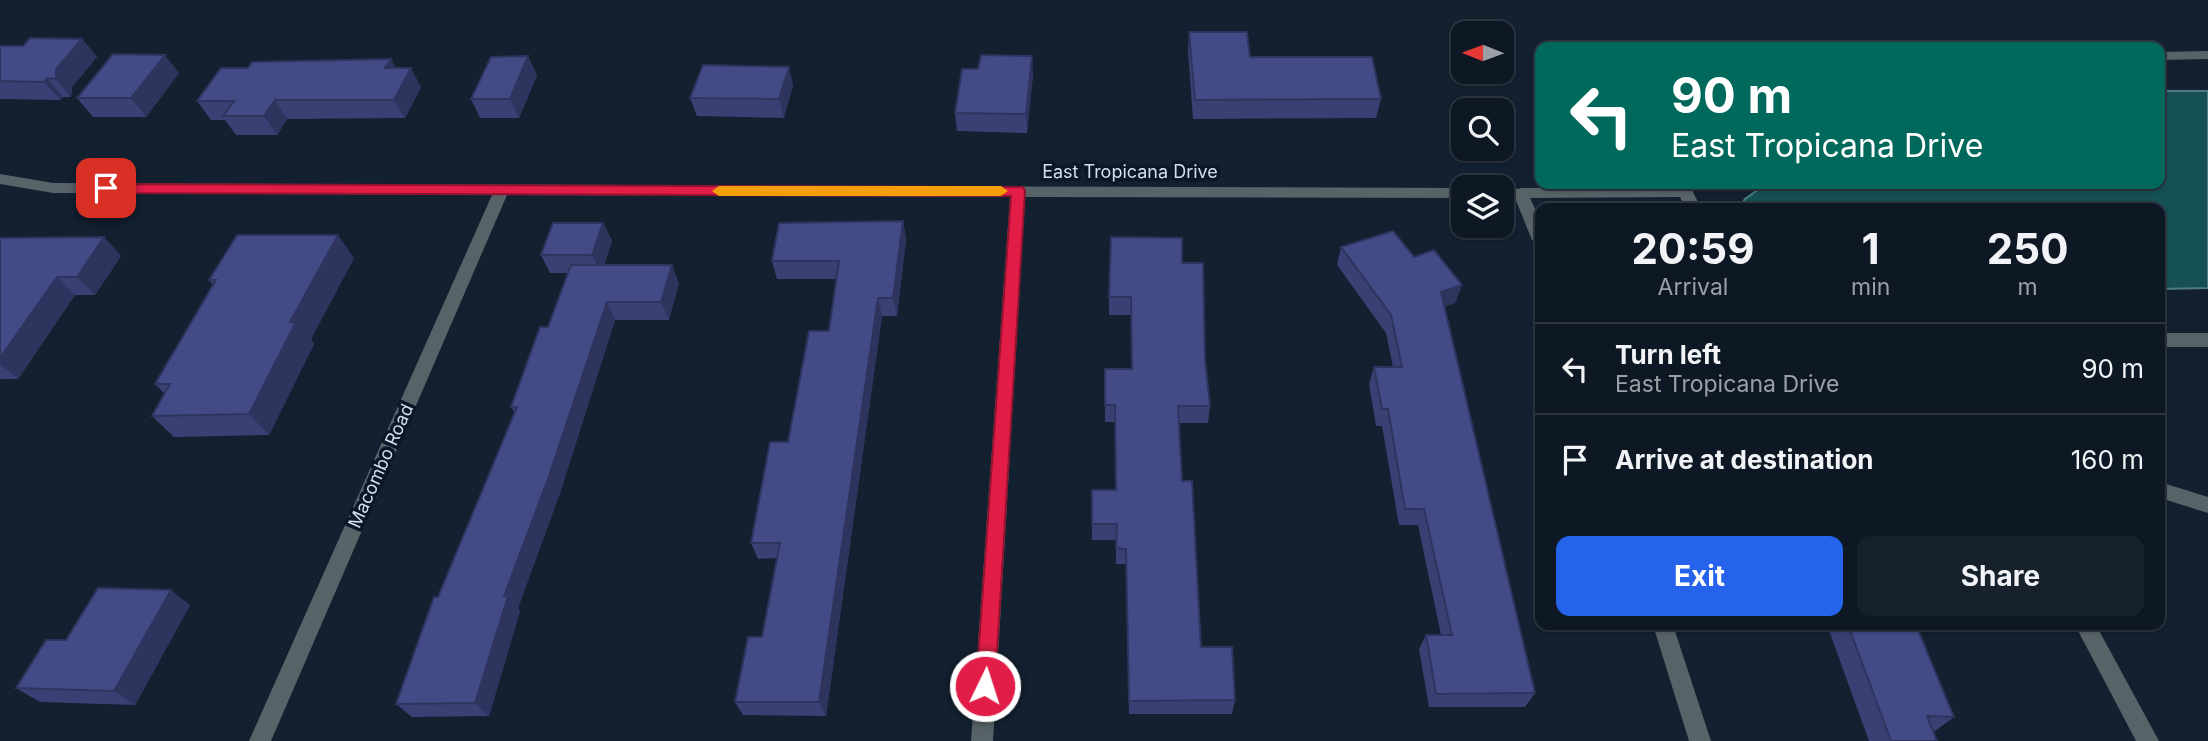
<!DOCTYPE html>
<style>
body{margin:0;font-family:Inter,sans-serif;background:#17212c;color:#f1f3f6;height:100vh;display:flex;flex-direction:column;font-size:26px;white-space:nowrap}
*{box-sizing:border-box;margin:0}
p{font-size:23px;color:#9ba0a6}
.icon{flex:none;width:38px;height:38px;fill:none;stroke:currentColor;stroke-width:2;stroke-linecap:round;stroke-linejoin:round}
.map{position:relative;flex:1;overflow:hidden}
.side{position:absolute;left:1535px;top:203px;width:630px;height:427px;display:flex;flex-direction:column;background:#0e1824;border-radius:14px;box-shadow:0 2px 5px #0004,0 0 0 2px #2e3741}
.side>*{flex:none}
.hud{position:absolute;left:1535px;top:42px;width:630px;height:147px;border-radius:14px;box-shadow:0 2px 5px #0004,0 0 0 2px #2e3741;background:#00695c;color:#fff;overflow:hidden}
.needle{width:46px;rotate:271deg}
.buttons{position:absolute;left:1451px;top:21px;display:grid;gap:14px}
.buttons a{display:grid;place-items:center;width:63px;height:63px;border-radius:14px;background:#0e1824;box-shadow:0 2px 5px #0004,0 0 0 2px #2e3741;font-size:35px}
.pin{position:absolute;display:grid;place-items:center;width:60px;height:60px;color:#fff;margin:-30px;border-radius:14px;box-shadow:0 4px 10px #0006}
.me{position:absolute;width:77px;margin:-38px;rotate:4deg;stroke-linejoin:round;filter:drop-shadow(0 0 5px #0008)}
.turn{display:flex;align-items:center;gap:24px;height:147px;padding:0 21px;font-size:32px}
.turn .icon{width:91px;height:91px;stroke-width:2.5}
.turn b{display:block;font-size:49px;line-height:60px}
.eta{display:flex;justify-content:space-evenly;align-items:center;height:119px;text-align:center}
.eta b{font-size:42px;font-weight:700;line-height:49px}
.action{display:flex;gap:14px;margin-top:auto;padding:14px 21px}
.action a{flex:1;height:80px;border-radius:14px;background:#2563eb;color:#fff;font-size:28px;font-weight:700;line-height:80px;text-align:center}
.action a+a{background:#17212c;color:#f1f3f6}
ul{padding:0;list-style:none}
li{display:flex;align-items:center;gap:21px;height:91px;padding:0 21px;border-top:2px solid #2e3741}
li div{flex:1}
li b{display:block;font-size:26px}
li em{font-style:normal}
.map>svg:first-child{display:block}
</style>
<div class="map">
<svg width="2208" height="741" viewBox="0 0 2208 741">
<rect width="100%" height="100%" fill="#122030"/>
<!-- water -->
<polygon fill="#155055" stroke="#4f7b81" stroke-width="2" points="2160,91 2208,91 2208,288 2160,289 2160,208 1739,208 1745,199 1762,187 1756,184 2160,184"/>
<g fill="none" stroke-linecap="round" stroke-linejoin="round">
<!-- lane -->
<g fill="#586368" fill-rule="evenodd">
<polygon points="2208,51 2208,59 2160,60 2160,52"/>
<polygon points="1673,184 1689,184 1701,208 1685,208 1680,197 1521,198 1513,193 1521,188 1675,187"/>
<rect x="2160" y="333" width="48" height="14"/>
</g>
<!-- street -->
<g fill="#586368" fill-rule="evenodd">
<polygon points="0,174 53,183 1463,188 1463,198 1025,197 993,741 971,741 1010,197 507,195 271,741 249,741 492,195 53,193 0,184"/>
<polygon points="1502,188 1526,189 1540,220 1540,246 1532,240 1515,198 1502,198"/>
<polygon points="2160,482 2208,497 2208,513 2160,498"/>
<polygon points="1653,625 1673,625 1711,741 1689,741"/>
<polygon points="2075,625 2096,625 2159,741 2136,741"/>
</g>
</g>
<!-- wall -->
<g fill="#3a4074">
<polygon points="1189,32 1250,57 1381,99 1376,118 1193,119 1188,51"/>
<polygon points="82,39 97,57 72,87 71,97 63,97 60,100 0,99 0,46 23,46"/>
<polygon points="391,59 395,68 421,87 405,118 287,119 277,135 236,135 225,120 211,120 197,101 248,68"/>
<polygon points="179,73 146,117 93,117 77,98"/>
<polygon points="1033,74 1027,133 957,131 955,113"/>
<polygon points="537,75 519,118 480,118 471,99"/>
<polygon points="793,85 784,118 697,116 690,98"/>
<polygon points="903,221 906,240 897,316 882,316 826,716 743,715 735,702 762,637 777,558 758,559 751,543 829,331 837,279 777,279 772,261"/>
<polygon points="603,223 612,241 604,265 679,283 669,320 615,320 560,493 518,608 520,611 489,716 412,717 396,704 438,597 515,413 511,407 548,327 568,273 550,273 541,255"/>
<polygon points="104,237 121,256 95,295 75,295 18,379 0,379 0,238"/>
<polygon points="1341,247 1414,257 1462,285 1455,303 1445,306 1535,693 1525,707 1429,707 1419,649 1426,635 1441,635 1418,525 1399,525 1382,426 1376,426 1369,384 1374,367 1393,367 1386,333 1337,265"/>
<polygon points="354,258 311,339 314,344 269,435 174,437 152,416 164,393 155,384 213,285 209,280"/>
<polygon points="1182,263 1205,360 1210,406 1208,423 1179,423 1182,481 1201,647 1235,700 1232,714 1129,714 1126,564 1116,564 1116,540 1092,540 1092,490 1115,490 1115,422 1105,422 1105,369 1131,369 1131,315 1109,315 1109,297"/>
<polygon points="190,605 135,705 40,702 16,688 66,640"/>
<polygon points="1827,625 1916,625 1954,717 1935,731 1933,731 1937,741 1869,741"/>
</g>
<!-- shaded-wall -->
<g fill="#2f345e">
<polygon points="82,39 97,57 72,87 71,97 56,79 56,69"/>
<polygon points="165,55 179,73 146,117 131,98"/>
<polygon points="528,56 537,75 519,118 510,99"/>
<polygon points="1032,56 1033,74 1027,133 1026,114"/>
<polygon points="391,59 401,78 385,68"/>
<polygon points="789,67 793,85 784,118 779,99"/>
<polygon points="411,68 421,87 405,118 394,100"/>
<polygon points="47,78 63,97 60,100 44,82"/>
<polygon points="275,100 287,119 277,135 264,116"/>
<polygon points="903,221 906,240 897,316 893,298"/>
<polygon points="603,223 612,241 601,273 592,255"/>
<polygon points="338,235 354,258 311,339 314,344 269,435 249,414 290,322"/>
<polygon points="104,237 121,256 95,295 77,277"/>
<polygon points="672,265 679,283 669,320 661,302"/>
<polygon points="57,277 75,295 18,379 0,364 0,358"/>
<polygon points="1462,285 1455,303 1435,309 1441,292"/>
<polygon points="878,298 882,316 826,716 819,702"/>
<polygon points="607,302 615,320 560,493 518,608 520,611 489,716 475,703 504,596"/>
<polygon points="171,590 190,605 135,705 114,691"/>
</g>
<!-- building -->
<g fill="#434b87" stroke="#2f345e" stroke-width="2">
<polygon points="1189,32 1247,32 1250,57 1372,57 1381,99 1195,100"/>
<polygon points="30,38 82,39 56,69 56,79 47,78 44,82 0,81 0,46 23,46"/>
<polygon points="113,54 165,55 131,98 77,98"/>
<polygon points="981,55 1032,56 1026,114 955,113 962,69 978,69"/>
<polygon points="528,56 510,99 471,99 491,57"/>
<polygon points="391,59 385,68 411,68 394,100 275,100 264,116 223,116 234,101 197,101 221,68 248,68 252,62"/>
<polygon points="703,65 789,67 779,99 690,98"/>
<polygon points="903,221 893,298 878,298 819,702 735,702 748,637 762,637 780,543 751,543 770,442 788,442 809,331 829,331 839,261 772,261 779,223"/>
<polygon points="553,223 603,223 592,255 541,255"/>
<polygon points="1393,231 1414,257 1434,250 1462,285 1441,292 1535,693 1436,694 1426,635 1452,635 1424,509 1405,509 1388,409 1382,409 1374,367 1402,367 1391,315 1341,247"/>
<polygon points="237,235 338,235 290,322 296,322 249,414 152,416 170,384 155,384 216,280 209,280"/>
<polygon points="104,237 77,277 57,277 0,358 0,238"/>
<polygon points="1111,237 1182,238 1182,263 1203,263 1205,360 1210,406 1178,406 1182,481 1192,481 1201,647 1232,647 1235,700 1129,701 1126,549 1116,548 1117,524 1092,524 1092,490 1116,490 1115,405 1105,405 1105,369 1132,369 1131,297 1109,297"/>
<polygon points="571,265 672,265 661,302 607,302 549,476 504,596 508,596 475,703 396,704 434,597 438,597 517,407 511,407 540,327 548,327"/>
<polygon points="98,588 171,590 114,691 16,688 46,640 66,640"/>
<polygon points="1848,625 1916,625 1954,717 1927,716 1937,741 1891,741"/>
</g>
<!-- route -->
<polygon fill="#e11d48" stroke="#92132f" stroke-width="2" points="106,184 1023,187 1025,191 995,686 992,692 985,695 978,692 976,686 1011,196 106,193 98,188"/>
<!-- slow -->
<polygon fill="#f59e0b" points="719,186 1001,186 1008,191 1001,196 719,196 712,191"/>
<g text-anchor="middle" stroke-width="7" stroke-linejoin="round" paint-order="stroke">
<!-- street labels -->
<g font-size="18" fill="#d5dfe9" stroke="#091726">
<text x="1130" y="178">East Tropicana Drive</text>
<text transform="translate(381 466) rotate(-66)" y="6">Macombo Road</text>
</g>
</g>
</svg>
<div class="buttons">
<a><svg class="needle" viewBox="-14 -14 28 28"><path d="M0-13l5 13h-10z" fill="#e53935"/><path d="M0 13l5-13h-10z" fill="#9ba0a6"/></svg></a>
<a><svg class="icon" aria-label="search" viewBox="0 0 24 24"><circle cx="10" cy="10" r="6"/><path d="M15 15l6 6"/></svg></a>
<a><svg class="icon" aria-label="layers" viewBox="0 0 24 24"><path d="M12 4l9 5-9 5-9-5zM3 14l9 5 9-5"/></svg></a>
</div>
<div class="pin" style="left:106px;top:188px;background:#d93025"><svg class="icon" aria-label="arrive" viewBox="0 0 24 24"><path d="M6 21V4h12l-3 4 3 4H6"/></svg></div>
<svg class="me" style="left:985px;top:686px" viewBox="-20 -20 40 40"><circle r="17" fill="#e11d48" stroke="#fff" stroke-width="3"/><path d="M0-11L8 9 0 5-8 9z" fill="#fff"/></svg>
<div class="hud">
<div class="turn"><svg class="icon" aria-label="left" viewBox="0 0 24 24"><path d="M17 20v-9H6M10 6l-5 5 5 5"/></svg><div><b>90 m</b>East Tropicana Drive</div></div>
</div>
<section class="side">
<div class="eta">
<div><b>20:59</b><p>Arrival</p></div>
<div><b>1</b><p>min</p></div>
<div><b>250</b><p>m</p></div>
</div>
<ul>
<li><svg class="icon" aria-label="left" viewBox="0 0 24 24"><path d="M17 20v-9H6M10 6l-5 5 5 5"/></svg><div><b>Turn left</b><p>East Tropicana Drive</p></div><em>90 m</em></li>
<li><svg class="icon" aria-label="arrive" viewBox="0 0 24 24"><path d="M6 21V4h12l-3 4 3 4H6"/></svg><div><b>Arrive at destination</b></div><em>160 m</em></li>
</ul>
<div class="action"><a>Exit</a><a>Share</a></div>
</section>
</div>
